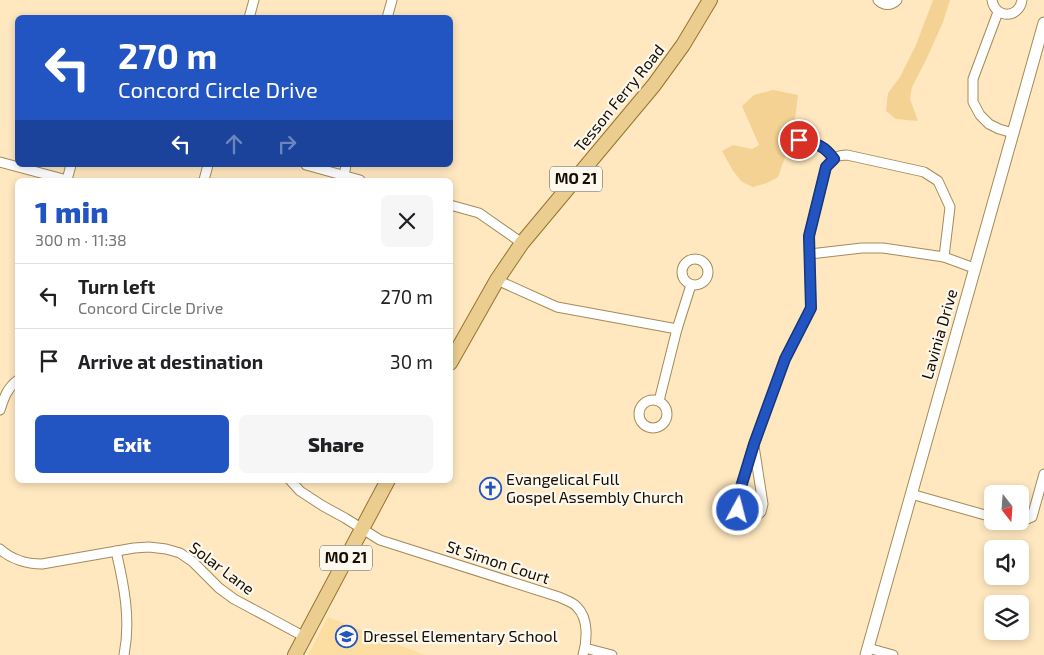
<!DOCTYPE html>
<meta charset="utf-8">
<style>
body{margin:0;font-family:"Exo 2",sans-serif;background:#f6f6f6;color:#202124;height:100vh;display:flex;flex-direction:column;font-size:19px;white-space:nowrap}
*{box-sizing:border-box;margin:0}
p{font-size:16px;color:#757577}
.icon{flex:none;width:28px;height:28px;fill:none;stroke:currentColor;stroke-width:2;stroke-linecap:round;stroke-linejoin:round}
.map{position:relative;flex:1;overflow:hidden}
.sheet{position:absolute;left:15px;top:178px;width:438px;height:305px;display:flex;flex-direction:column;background:#fff;border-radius:8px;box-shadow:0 2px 8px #0003}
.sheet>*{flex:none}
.hud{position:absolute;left:15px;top:15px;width:438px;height:152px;border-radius:8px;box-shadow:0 2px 8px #0003;background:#2254c2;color:#fff;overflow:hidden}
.needle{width:32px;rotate:163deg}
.tools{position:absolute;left:984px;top:485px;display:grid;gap:10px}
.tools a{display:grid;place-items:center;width:45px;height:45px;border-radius:8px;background:#fff;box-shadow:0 2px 8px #0003;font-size:25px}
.pin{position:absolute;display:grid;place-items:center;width:42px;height:42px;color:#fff;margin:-21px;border:2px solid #fff;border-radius:50%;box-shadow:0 1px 5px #0007}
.me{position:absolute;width:55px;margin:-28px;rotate:7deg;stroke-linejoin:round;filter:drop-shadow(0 0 4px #0008)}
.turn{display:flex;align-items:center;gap:18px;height:105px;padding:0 20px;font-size:22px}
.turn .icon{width:65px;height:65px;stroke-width:2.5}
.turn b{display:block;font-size:35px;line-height:42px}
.lanes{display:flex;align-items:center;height:48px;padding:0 20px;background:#0003;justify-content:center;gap:25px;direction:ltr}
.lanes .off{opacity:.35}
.round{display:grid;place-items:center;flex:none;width:52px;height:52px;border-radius:8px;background:#f6f6f6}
.summary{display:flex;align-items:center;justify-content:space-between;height:85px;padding:0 20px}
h1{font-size:30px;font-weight:800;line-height:38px;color:#2254c2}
.cta{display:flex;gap:10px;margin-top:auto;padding:10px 20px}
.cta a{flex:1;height:58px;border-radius:8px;background:#2254c2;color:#fff;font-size:20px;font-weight:800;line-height:58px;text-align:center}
.cta a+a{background:#f6f6f6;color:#202124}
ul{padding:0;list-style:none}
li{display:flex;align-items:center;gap:15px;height:65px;padding:0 20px;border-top:1px solid #e0e0e0}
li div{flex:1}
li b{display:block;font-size:19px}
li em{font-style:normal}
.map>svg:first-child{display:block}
</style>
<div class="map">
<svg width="1044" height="655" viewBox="0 0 1044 655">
<rect width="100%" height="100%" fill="#ffe8bf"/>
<!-- built -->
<polygon fill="#fddea2" points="328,617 425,655 308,655"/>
<!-- green -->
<g fill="#f3d293">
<polygon points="933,0 950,0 943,22 926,60 912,87 910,99 918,121 896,119 886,111 888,93 900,77 916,45"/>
<polygon points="773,90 798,95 793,135 778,177 767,183 753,187 742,182 733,171 722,151 733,145 752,149 759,145 742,106 754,95"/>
</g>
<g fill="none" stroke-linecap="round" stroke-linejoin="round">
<defs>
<g id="minor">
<path d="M878 0C884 6 891 6 897 0"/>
<path d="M992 0C995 19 1019 19 1022 0"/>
<polyline points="998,12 973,79 973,102 980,115 989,124 999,129 1013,133"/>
<polyline points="249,18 254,0"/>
<polyline points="387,18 392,0"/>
<path d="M799 140C816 144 823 144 834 159"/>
<polyline points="0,162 67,180"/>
<polyline points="306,165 360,180"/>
<polyline points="344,176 346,165"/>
<polyline points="67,180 71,165"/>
<polyline points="204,180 208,165"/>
<polyline points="450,205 479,213 522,243"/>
<polyline points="810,254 862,248 883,248 944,257 974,268"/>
<circle cx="695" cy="272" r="13"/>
<polyline points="497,280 557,307 677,329"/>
<circle cx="653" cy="414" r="14"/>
<polyline points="659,401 677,329 691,285"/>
<path d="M0 410C4 398 7 388 18 380"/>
<path d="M754 446 763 504 761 512 756 516 749 518 743 515 739 510 737 500 754 444 785 359 811 308 809 236 826 167C832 159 836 155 847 155L924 172 938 181 950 207 944 257"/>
<path d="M290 480 300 491 323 506 345 518 380 540 559 597C565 600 573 602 577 607 589 619 587 641 583 655"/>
<polyline points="911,494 992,517"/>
<polyline points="1008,521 1016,524 1032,517 1044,474"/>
<path d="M0 549C11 559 27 564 42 564L134 548 149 547 166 549 180 553 193 562 219 588 234 599 305 637"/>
<path d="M116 551C124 585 131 620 124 655"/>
<polyline points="585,648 612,655"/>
<polyline points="868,648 893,655"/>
</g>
<polyline id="tertiary" points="866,655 1044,23"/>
<g id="primary">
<polyline points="450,363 497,280 522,243 654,85 683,45 710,0"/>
<polyline points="295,655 388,480"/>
</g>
</defs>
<!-- minor casing -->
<use href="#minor" stroke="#a48b59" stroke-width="11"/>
<!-- tertiary casing -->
<use href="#tertiary" stroke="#a48b59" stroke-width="13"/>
<!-- primary casing -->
<use href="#primary" stroke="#97742e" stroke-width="16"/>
<!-- minor -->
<use href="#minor" stroke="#fff" stroke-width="9"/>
<!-- tertiary -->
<use href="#tertiary" stroke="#fff" stroke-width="11"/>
<!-- primary -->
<use href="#primary" stroke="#ebcd90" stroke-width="14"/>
</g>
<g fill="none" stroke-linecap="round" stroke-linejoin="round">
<defs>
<path id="route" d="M738 510 737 500 754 444 785 359 811 308 809 236 826 167 834 159C823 144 816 144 799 140"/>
</defs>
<!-- route casing -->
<use href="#route" stroke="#16377e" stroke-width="12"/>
<!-- route -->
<use href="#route" stroke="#2254c2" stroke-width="9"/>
</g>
<!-- icons -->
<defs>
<symbol id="church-ring" viewBox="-11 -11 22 22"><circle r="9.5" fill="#fdf8ee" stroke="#2254c2" stroke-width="1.5"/><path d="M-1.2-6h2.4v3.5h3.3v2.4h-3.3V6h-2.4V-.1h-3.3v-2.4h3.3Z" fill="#2254c2"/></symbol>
<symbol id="school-ring" viewBox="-11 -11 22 22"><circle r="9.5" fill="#fdf8ee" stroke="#2254c2" stroke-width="1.5"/><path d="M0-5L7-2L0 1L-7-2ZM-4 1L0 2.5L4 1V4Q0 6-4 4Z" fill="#2254c2"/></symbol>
</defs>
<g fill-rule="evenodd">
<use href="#church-ring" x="478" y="476" width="25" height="25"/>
<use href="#school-ring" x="334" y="624" width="25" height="25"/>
</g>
<g text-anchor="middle" stroke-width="4.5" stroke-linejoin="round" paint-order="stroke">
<!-- shield labels -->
<g fill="#fdf8ee" stroke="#5b5447" stroke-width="1">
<rect x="550" y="166.5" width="52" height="25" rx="4"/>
<rect x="320" y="545.5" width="52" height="25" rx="4"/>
</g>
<g font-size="15" font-weight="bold" fill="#160d00">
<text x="576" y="184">MO 21</text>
<text x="346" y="563">MO 21</text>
</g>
<!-- street labels -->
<g font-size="16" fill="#160d00" stroke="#fdf8ee">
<text transform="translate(619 98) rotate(-51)" y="6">Tesson Ferry Road</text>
<text transform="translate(939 334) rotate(-74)" y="6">Lavinia Drive</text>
<text transform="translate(498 562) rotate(18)" y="6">St Simon Court</text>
<text transform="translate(222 568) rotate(37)" y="6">Solar Lane</text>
</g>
<!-- poi labels -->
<g font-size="16" fill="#160d00" stroke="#fdf8ee" text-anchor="start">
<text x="506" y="485">Evangelical Full<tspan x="506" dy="18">Gospel Assembly Church</tspan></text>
<text x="363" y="642">Dressel Elementary School</text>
</g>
</g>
</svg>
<div class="tools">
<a><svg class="needle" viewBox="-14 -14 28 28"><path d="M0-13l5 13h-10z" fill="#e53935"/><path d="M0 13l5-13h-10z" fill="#757577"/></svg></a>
<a><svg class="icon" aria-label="sound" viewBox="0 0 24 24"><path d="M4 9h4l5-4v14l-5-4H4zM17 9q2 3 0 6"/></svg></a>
<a><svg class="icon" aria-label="layers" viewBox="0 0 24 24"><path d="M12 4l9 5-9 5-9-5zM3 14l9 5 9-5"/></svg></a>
</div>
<div class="pin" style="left:799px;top:140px;background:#d93025"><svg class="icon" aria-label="arrive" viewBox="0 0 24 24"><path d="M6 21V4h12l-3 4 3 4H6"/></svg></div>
<svg class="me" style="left:738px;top:510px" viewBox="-20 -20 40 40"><circle r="17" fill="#2254c2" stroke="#fff" stroke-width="3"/><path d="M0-11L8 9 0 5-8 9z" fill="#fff"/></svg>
<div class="hud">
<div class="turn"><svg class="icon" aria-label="left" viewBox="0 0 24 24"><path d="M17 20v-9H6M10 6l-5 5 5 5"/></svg><div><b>270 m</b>Concord Circle Drive</div></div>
<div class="lanes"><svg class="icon" aria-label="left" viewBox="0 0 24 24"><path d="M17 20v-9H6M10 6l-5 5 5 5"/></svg><svg class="icon off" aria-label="ahead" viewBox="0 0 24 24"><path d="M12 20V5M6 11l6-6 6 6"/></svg><svg class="icon off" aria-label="right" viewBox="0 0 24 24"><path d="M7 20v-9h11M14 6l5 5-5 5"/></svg></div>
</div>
<section class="sheet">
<div class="summary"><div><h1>1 min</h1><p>300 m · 11:38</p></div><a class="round"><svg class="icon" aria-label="close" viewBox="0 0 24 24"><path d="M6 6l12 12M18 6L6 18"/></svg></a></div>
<ul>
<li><svg class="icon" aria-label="left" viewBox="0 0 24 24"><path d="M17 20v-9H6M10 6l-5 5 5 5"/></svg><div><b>Turn left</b><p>Concord Circle Drive</p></div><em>270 m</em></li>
<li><svg class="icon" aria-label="arrive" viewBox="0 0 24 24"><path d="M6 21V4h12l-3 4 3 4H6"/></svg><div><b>Arrive at destination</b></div><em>30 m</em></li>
</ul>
<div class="cta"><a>Exit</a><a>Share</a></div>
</section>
</div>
